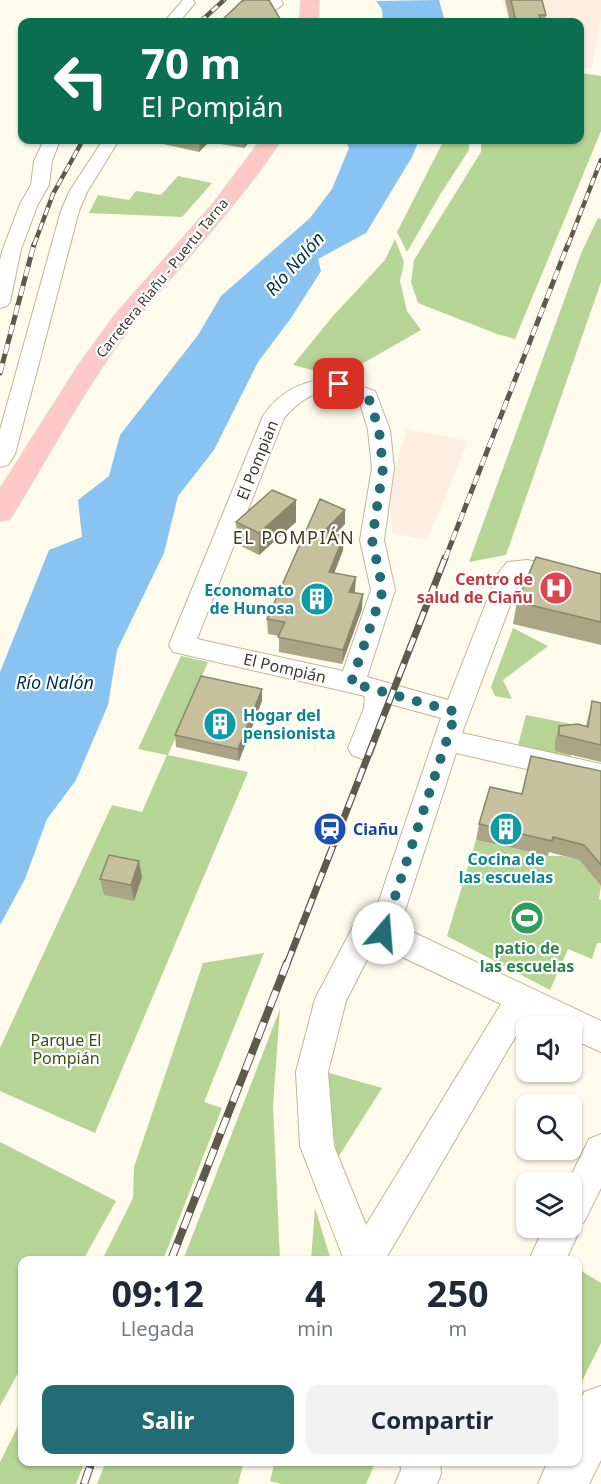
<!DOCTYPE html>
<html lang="es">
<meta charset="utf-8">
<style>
body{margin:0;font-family:"Noto Sans",sans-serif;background:#f2f2f3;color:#1f2937;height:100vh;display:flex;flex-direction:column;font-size:22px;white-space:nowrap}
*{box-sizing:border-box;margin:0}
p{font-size:20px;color:#747a83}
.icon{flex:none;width:33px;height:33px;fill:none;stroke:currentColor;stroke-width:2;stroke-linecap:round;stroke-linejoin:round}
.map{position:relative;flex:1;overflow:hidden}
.side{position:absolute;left:18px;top:1256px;width:564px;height:210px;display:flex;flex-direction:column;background:#fff;border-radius:12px;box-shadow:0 2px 4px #0004}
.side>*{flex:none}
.banner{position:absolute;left:18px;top:18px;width:566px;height:126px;border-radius:12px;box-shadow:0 2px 4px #0004;background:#0b6e4f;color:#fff;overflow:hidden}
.tools{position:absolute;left:516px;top:1016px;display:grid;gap:12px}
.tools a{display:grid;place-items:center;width:66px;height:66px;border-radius:12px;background:#fff;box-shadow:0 2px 4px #0004;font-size:30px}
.pin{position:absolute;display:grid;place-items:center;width:51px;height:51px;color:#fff;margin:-26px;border-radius:12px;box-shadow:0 3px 9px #0006}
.me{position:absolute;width:66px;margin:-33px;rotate:18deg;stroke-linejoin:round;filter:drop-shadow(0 0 4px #0008)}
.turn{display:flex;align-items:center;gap:21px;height:126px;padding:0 24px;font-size:27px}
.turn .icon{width:78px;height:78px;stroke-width:2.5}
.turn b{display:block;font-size:42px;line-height:51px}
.eta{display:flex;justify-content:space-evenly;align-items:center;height:102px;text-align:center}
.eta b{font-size:36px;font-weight:700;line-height:42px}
.primary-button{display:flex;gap:12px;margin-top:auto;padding:12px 24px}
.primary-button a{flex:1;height:69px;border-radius:12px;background:#226c76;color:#fff;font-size:24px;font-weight:700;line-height:69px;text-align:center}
.primary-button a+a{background:#f2f2f3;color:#1f2937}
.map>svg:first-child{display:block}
</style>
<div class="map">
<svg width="601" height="1484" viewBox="0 0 601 1484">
<rect width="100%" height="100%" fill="#fefbec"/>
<!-- industrial -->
<g fill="#fdeee1">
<polygon points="502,0 601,0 601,18 592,68 579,67 579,22 508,22"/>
<polygon points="407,429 468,441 427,540 392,533 389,487"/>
</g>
<!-- green -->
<g fill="#b6d496">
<polygon points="582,73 601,76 601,131 515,339 497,334 418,303 411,282 414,260 481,152 481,140 579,140 579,75"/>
<polygon points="444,140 469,140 469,150 441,193 407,252 397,232"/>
<polygon points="178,176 212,183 182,217 89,213 98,195 129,200 136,191 161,195"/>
<polygon points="598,218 601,219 601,282 506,555 469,562 582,251"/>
<polygon points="395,239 404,262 400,281 407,311 421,330 339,377 293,365 333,316 385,260"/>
<polygon points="513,628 548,646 503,680 512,699 495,696 491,687"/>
<polygon points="181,656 208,662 168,755 248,772 95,1133 0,1091 0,1048 112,805 142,812 167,755 138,749"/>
<polygon points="526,715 586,727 571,753 571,760 517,749"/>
<polygon points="476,840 548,856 563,856 579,860 601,886 599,899 601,900 601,943 597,943 592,959 568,949 550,990 447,936"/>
<polygon points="264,953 204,1102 222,1108 163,1260 102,1260 133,1198 134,1167 203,963"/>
<polygon points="280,1009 273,1105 280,1260 183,1260"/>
<polygon points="326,1072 382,1088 337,1159"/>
<polygon points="0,1142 116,1201 83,1260 22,1260 22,1366 0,1406"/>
<polygon points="315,1208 331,1260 311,1260"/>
<polygon points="580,1270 601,1283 601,1343 581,1383 578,1381 578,1276"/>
<polygon points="22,1418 22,1461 85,1461 76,1484 0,1484 0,1462"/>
<polygon points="106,1461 244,1461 238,1484 97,1484"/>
<polygon points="275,1461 376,1461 366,1484 281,1484 270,1481"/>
</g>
<!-- water -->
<g fill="#88c3f2">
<polygon points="439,0 445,22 383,22 382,9 376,1"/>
<polygon points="350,140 419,140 412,157 366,233 318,259 321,271 291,318 258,362 214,450 178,496 164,553 117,650 108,705 76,780 47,819 25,879 0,925 0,672 49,550 82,537 78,500 109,476 120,435 198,335 221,296 310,218 332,189 349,148 347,144"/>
</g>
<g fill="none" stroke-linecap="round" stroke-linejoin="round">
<defs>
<g id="street">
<polygon points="183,0 193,0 195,3 179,22 164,22"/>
<path d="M243 0H259L257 3H268L267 0H281L283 4C273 15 259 13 246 9L242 2Z"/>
<polygon points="44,140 60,140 52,161 49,185 38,204 21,249 10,302 7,306 0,308 0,260 3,249 20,204 31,185 34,161"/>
<polygon points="103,140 119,140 87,192 79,211 15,454 8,465 0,467 0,430 61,211 69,192"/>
<path d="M329 379 349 382 375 391 390 430 394 468 384 540 395 590 367 677 448 700 497 575 507 562 527 560 601 574V592L527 576 520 579 462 733 601 764V786L456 753 400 926 601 1021V1052L572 1039V1026H546L527 1017 385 1260H344L300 1146 296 1072 315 999 358 917 369 913 374 915 441 718 390 704 372 755 362 759 352 755 348 748 364 708 365 696 182 654 173 652 169 645 263 416C279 392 301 381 329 379ZM329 391 340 392 359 400 368 430 372 468 360 540 371 590 343 671 197 639 284 418C297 403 310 393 329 391ZM375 944 501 1004 366 1225 334 1146 328 1072 346 1001Z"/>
<polygon points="601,1134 601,1188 584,1222 580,1224 581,1227 566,1260 529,1260 544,1227 572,1227 572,1182 568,1182 589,1139"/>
<polygon points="400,1461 440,1461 441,1474 437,1484 395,1484 401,1470"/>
</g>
<polygon id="secondary" points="601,1386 601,1460 589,1484 538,1484 548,1461 578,1461 578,1406 584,1392"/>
<g id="primary">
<polygon points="301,0 319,0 318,22 300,22"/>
<path d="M261 140H281C237 207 181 263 132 325 85 386 50 454 10 519L0 521V489L78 366 115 315 212 205Z"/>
</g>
</defs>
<!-- street casing -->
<use href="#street" stroke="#beb793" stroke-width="2"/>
<!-- secondary casing -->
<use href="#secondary" stroke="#beb793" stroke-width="2"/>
<!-- primary casing -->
<use href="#primary" stroke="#dcdcd9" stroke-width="2"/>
<!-- street -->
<use href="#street" fill="#fff" fill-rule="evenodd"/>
<!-- secondary -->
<use href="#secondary" fill="#fff" fill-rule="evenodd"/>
<!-- primary -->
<use href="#primary" fill="#ffc7c5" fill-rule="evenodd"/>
<defs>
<g id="rail-far3">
<polyline points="200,22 224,0"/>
<polyline points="34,245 53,194 83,140"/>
<polyline points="568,245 601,160"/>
</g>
<g id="rail-far2">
<polyline points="0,373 34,244"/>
<polyline points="445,559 568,244"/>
</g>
<polyline id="rail-far1" points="287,964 445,558"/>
<g id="rail">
<polyline points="171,1260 287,963"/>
<polyline points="84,1484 92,1461"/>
</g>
</defs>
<!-- rail-far3 casing -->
<use href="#rail-far3" stroke="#5d5a4b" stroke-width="4.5"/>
<!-- rail-far2 casing -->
<use href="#rail-far2" stroke="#5d5a4b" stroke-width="5"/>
<!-- rail-far1 casing -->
<use href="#rail-far1" stroke="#5d5a4b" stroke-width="7"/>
<!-- rail casing -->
<use href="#rail" stroke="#5d5a4b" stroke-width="8"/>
<!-- rail-far3 -->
<use href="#rail-far3" stroke="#fff" stroke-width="3" stroke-dasharray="8" stroke-linecap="butt"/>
<!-- rail-far2 -->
<use href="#rail-far2" stroke="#fff" stroke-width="4" stroke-dasharray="10" stroke-linecap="butt"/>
<!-- rail-far1 -->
<use href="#rail-far1" stroke="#fff" stroke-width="4.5" stroke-dasharray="14" stroke-linecap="butt"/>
<!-- rail -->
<use href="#rail" stroke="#fff" stroke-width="6" stroke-dasharray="17" stroke-linecap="butt"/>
</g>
<!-- wall -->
<g fill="#aba586">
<polygon points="505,0 542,0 546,15 545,22 510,22"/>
<polygon points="145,140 251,140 244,148 209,142 199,152"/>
<polygon points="345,510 345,524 335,534 344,536 343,550 334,573 355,592 355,593 362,609 342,664 279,652 279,636 268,634 267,619"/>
<polygon points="236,522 296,522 259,555 237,544"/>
<polygon points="601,574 601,645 513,624 517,602"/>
<polygon points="262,701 239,761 176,747 175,735"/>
<polygon points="592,701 601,703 601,762 555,751 555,742 559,726 586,726"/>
<polygon points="601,771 601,886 579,860 549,852 548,856 476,840 479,824 522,794"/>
<polygon points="142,877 134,901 104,895 100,879"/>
</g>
<!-- shaded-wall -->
<g fill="#8b866d">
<polygon points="199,140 209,140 209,142 199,152"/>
<polygon points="244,140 251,140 244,148"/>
<polygon points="296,500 296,522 259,555 259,533"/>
<polygon points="345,510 345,524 323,546 323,532"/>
<polygon points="344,536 343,550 329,587 329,572"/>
<polygon points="356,577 355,592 349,607 349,592"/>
<polygon points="363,594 362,609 342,664 343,650"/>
<polygon points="262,689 262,701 239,761 238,749"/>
<polygon points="139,861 142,877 134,901 131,885"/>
</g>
<!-- building -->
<g fill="#c7c09c" stroke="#8b866d" stroke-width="1.5">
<polygon points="245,0 269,0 282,22 220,22 242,1"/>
<polygon points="511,0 542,0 546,15 539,15 541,22 516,22"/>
<polygon points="272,490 296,500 259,533 236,522"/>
<polygon points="320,499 345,510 323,532 344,536 329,572 356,577 349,592 363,594 343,650 278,637 285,622 267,619"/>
<polygon points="536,557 601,574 601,622 517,602"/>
<polygon points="201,676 262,689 238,749 175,735"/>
<polygon points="592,701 601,703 601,745 559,735 559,726 578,724 588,727"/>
<polygon points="531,756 601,771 601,865 584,845 553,837 552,841 479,824 490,787 522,794"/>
<polygon points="109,855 139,861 131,885 100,879"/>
</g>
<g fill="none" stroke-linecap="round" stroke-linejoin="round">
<!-- route -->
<polyline stroke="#226c76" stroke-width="10" stroke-dasharray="0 18" points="339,384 368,396 379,430 383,468 372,540 383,590 351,683 456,712 383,933"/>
</g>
<!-- icons -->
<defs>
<symbol id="hospital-disc" viewBox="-11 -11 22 22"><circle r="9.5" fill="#e0444e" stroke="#fff"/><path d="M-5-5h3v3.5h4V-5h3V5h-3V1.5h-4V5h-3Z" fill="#fff"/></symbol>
<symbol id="building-disc" viewBox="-11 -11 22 22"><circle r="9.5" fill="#0f9aa8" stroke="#fff"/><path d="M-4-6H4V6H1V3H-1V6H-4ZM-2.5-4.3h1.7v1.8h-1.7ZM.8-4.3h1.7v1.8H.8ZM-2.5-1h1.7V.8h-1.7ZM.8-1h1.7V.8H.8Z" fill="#fff"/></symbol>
<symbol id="station-disc" viewBox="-11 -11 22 22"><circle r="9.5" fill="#1a4fb4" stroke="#fff"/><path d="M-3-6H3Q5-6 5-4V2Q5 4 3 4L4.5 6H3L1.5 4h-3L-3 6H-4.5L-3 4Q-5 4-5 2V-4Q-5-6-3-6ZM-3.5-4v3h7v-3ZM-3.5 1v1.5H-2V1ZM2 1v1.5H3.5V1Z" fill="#fff"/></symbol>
<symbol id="stadium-disc" viewBox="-11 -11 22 22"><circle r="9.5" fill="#2e9e5b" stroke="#fff"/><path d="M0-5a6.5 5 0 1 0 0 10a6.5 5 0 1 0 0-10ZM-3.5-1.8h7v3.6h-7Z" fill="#fff"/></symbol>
</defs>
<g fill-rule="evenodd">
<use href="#hospital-disc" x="537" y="569" width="38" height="38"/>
<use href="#building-disc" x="298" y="580" width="38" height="38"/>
<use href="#building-disc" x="201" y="705" width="38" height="38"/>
<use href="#station-disc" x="311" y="810" width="38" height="38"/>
<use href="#building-disc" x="487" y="810" width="38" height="38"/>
<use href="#stadium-disc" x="508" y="899" width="38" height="38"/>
</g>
<g text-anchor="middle" stroke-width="4.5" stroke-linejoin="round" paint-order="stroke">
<!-- far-street labels -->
<g font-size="14" fill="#3f3c2d" stroke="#fff">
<text transform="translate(162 278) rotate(-51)" y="5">Carretera Riañu - Puertu Tarna</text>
</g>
<!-- street labels -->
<g font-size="16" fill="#3f3c2d" stroke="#fff">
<text transform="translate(257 460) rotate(-68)" y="6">El Pompian</text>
<text transform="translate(285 668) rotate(13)" y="6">El Pompián</text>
</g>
<!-- health labels -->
<g font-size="16" font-weight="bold" fill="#be3a42" stroke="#fff" text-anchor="end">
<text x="533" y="585">Centro de<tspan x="533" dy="18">salud de Ciañu</tspan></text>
</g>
<!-- culture labels -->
<g font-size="16" font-weight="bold" fill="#0d838f" stroke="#fff" text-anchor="end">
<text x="294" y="596">Economato<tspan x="294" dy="18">de Hunosa</tspan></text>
<text x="243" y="721" text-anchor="start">Hogar del<tspan x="243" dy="18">pensionista</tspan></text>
<text x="506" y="865" text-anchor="middle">Cocina de<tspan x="506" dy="18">las escuelas</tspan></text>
</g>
<!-- transit labels -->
<g font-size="16" font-weight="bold" fill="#164399" stroke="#fff" text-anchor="start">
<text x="353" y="835">Ciañu</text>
</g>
<!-- leisure labels -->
<g font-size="16" font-weight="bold" fill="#27864d" stroke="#fff">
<text x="527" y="954">patio de<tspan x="527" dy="18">las escuelas</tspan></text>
</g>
<!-- park labels -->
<g font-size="16" fill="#35500e" stroke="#fff">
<text x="66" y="1046">Parque El<tspan x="66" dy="18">Pompián</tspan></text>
</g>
<!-- water labels -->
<g font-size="18" font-style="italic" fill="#00314f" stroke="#fff">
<text transform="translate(295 264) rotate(-48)" y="6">Río Nalón</text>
<text x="55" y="689">Río Nalón</text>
</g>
<!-- neighbourhood labels -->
<g font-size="18" letter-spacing="1.5" fill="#413b1b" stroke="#fff">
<text x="294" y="544">EL POMPIÁN</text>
</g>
</g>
</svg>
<div class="tools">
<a><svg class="icon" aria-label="sound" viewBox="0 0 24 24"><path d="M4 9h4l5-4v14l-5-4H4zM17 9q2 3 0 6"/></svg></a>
<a><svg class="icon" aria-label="search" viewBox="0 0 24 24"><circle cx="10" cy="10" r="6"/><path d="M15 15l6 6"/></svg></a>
<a><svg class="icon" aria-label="layers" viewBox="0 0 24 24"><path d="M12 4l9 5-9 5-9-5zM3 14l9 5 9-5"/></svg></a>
</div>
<div class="pin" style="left:339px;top:384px;background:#d93025"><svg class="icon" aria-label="arrive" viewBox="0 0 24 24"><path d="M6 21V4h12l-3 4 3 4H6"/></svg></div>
<svg class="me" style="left:383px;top:933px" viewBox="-20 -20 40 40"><circle r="19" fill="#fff"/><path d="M0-13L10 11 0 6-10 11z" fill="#226c76"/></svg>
<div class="banner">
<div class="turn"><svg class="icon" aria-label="left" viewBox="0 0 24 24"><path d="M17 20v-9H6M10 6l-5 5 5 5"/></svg><div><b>70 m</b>El Pompián</div></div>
</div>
<section class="side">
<div class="eta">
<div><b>09:12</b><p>Llegada</p></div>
<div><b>4</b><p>min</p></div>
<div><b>250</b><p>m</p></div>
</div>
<div class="primary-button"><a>Salir</a><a>Compartir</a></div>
</section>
</div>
